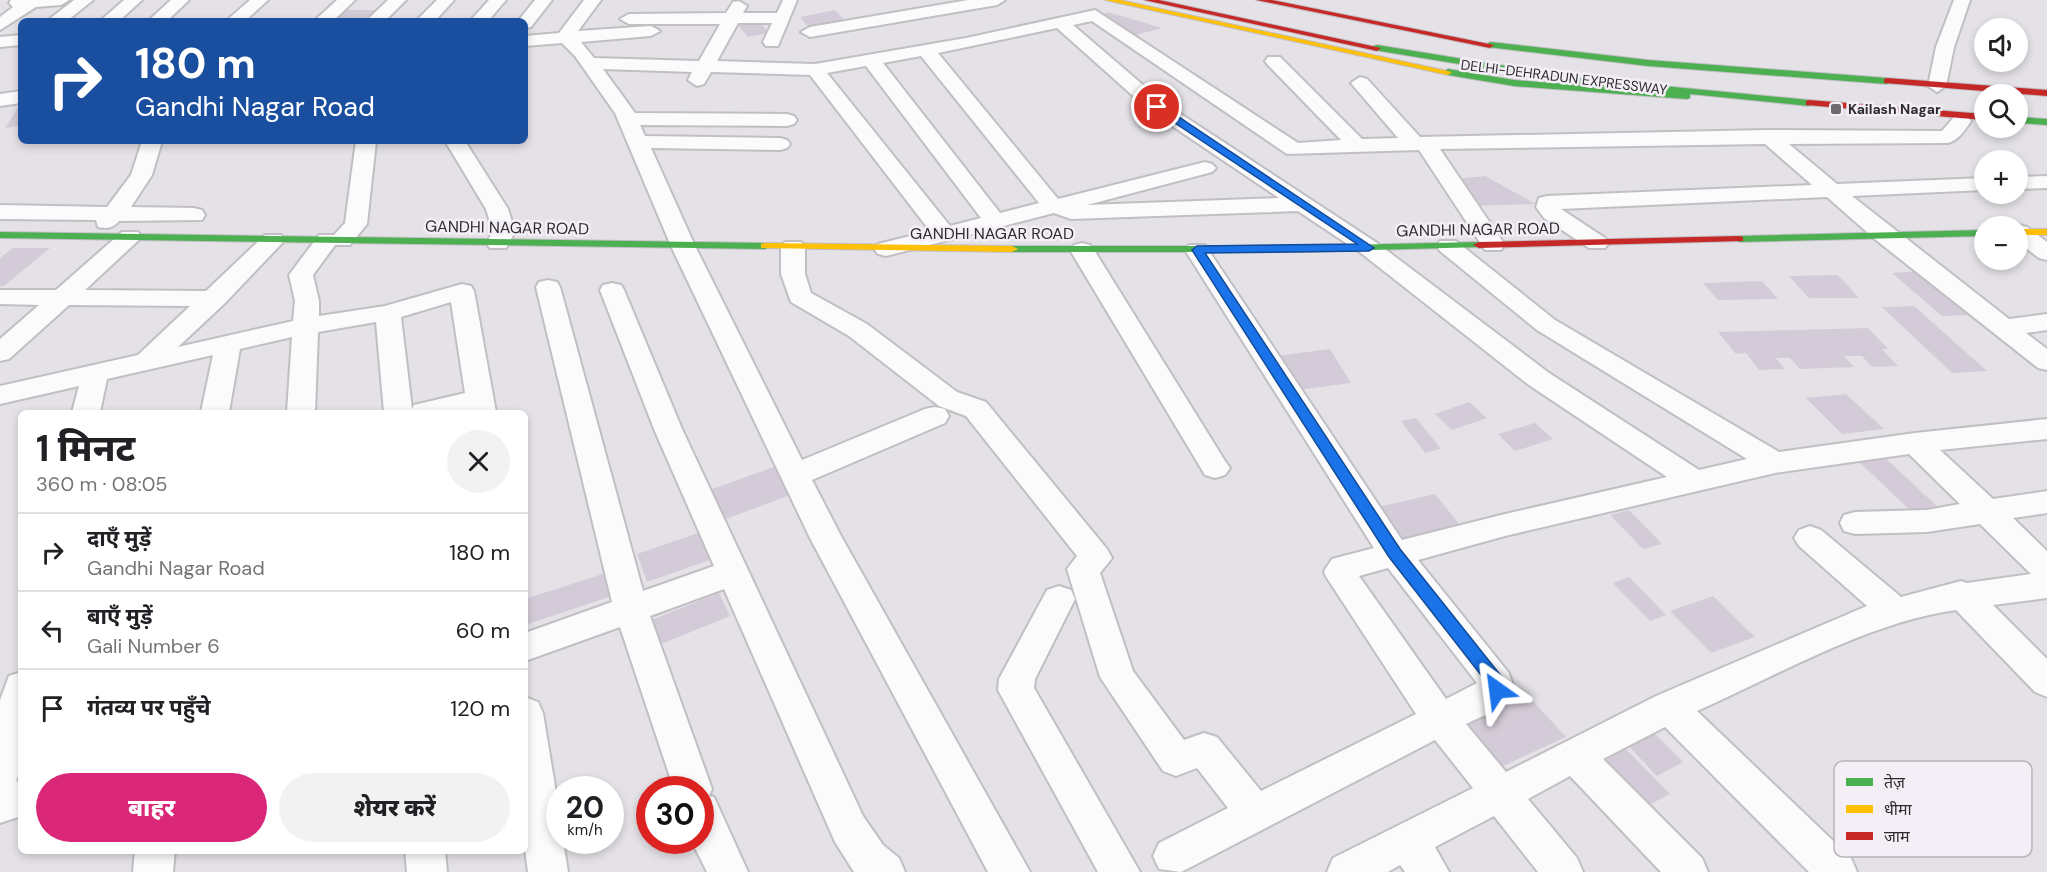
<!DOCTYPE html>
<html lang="hi">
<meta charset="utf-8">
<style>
body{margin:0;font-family:"DM Sans","Noto Sans Devanagari",sans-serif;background:#f2f2f2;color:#202124;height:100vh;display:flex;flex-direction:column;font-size:22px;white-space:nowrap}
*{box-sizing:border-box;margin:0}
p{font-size:20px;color:#757577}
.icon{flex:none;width:33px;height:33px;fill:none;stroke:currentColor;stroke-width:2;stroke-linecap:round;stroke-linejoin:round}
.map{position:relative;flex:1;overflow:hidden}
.drawer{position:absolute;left:18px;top:410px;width:510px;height:444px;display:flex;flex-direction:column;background:#fff;border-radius:9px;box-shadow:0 3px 9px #0003}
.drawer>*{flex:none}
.hud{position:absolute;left:18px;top:18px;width:510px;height:126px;border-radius:9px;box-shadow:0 3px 9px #0003;background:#1a4fa0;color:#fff;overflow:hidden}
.buttons{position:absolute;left:1974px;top:18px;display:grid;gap:12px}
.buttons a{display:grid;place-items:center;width:54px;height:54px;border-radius:50%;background:#fff;box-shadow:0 3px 9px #0003;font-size:30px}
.speed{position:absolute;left:546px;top:776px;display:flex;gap:12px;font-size:30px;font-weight:700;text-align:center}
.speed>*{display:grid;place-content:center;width:78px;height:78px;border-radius:50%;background:#fff;box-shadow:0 3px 9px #0003;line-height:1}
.speed small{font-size:15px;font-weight:400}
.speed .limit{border:9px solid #d22;background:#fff;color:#111}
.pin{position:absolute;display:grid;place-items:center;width:51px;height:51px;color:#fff;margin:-26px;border:3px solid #fff;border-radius:50%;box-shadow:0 2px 6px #0007}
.me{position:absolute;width:66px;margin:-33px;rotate:329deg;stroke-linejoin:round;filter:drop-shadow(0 0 4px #0008)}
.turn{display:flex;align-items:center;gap:21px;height:126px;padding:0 18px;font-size:27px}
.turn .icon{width:78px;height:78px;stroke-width:2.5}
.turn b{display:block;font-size:42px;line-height:51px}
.round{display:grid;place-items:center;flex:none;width:63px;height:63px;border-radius:32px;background:#f2f2f2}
.overview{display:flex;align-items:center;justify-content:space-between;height:102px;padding:0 18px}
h1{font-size:36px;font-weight:800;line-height:45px}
.action{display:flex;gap:12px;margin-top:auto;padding:12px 18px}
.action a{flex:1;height:69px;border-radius:36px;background:#db2777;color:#fff;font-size:24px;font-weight:800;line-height:69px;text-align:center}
.action a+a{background:#f2f2f2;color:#202124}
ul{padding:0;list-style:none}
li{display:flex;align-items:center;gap:18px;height:78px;padding:0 18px;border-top:2px solid #e0e0e0}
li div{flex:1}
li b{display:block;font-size:22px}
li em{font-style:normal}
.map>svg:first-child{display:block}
</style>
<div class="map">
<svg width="2047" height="872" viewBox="0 0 2047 872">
<rect width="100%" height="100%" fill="#e5e2e7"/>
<!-- building -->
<g fill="#d4cbd8">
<polygon points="343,10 380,10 370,20 333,20"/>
<polygon points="835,10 845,21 809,28 800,17"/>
<polygon points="1108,12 1162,28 1132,36 1100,16"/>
<polygon points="759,21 769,33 748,37 738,25"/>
<polygon points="21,103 21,126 5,128"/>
<polygon points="1485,176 1536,204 1474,206 1456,179"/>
<polygon points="13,248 50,248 4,286 0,286 0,258"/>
<polygon points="1920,271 1971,315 1942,316 1892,273"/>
<polygon points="1838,275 1859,298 1809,298 1789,276"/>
<polygon points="1762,281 1778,299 1718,300 1703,283"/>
<polygon points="1914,306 1987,371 1952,373 1882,307"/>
<polygon points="1868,328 1888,349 1882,349 1898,366 1872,367 1862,356 1844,356 1854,367 1800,369 1790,358 1776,358 1785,369 1759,370 1746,353 1736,354 1718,332"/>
<polygon points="1330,349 1351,383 1298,390 1276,356"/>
<polygon points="1846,394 1884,429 1842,434 1806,398"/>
<polygon points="1469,402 1487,418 1452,430 1435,414"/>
<polygon points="1416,418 1441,449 1425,453 1401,421"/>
<polygon points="1535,423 1553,439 1515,451 1498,434"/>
<polygon points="1879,452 1940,509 1913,513 1853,456"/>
<polygon points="779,465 796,493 715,523 701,493"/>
<polygon points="1435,494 1460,525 1396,540 1374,508"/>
<polygon points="1629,510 1662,544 1643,549 1610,515"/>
<polygon points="707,530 718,557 647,582 637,554"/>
<polygon points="615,570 621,593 525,625 525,599"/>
<polygon points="1629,577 1666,615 1650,621 1613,583"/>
<polygon points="719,593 730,616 649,649 639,625"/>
<polygon points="1713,596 1755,637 1711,653 1670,611"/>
<polygon points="1521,688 1566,737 1490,772 1447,719"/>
<polygon points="1646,725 1683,762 1657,776 1621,738"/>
<polygon points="1619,742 1670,794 1645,807 1595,755"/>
</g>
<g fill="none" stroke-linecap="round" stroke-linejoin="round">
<defs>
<g id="street">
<polygon points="11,0 69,0 61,5 36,7 0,30 0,17 13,7 9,3"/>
<polygon points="74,0 93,0 67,21 47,21"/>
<polygon points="124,0 142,0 119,21 100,21"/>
<polygon points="171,0 189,0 167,21 148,21"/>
<polygon points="250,0 268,0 245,21 226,21"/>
<polygon points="337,0 355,0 333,21 314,21"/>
<polygon points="388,0 406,0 385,21 366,21"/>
<polygon points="437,0 454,0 435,21 416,21"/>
<polygon points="489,0 506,0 488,21 470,21"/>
<polygon points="535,0 552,0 531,27 525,28 525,21 518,21"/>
<path d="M584 0H601L578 31 651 26 660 31 651 36 581 42 594 58 699 61 720 24H629L620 19 629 14 726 13 733 2 739 1 747 6 743 13H777L783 0H797L778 46H766L763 42 772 23H738L717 61 815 64 966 38 1095 10 1298 143 1341 140 1268 65 1265 61 1268 57H1280L1362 139 1398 138 1351 83 1360 77 1367 79 1420 137 1768 130 1942 131 1954 117H1968L1971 121C1965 130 1959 140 1948 143L1789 144 1837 184 1984 178V190L1852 196 2009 319 2047 314V330L2026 333 2047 349V370L2038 368 1876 240 1827 197 1561 209 1605 238 1609 243 1605 248H1589L1544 218 1536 207 1539 198 1547 196 1812 185 1765 144 1440 149 1505 245 1501 250H1485L1419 150 1287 154 1092 21 1073 25 1164 103 1377 243 1549 373 1699 470 1747 459 1537 330 1440 251 1436 246 1440 241H1456L1555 320 1779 452 1915 433 2047 419V439L1940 450 1993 499 2047 491V513L2013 518 2047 551V598L1993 605 2047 659V697L2035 692 1956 610C1869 622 1778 675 1697 711L1851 858 1857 872H1809L1665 727 1603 759 1702 858 1708 872H1661L1570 776 1528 799 1577 858 1583 872H1538L1494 816 1435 847 1449 872H1405L1400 865 1388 872H1327L1333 858 1473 788 1435 740 1187 869 1181 872 1159 869 1153 856 1159 843 1228 808 1197 768 1176 776 1163 771 1100 677 1067 569 1077 556 966 416 939 406 849 336 791 302 781 274V247L785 242H801L805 247V274L811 293 867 324 957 392 986 402 1107 549 1112 558 1100 573 1133 671 1184 740 1204 733 1217 737 1261 791 1416 714 1325 575 1324 571 1332 559 1374 548 1185 250 1189 245H1205L1402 540 1505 514 1667 477 1529 385 1361 253 1298 211 1071 219 1054 213 886 256 878 254 874 249 878 244 930 231 810 75 711 72 704 84 697 86 688 80 692 72 603 69 635 113 787 114 794 116 797 120 794 124 787 126 640 125 645 136 780 138 787 140 790 144 787 148 780 150 651 148 695 246 802 460 925 409 935 407 945 409 949 416 945 423 812 480 841 536 1030 872H988L810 538 671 246 615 113 575 56 562 43 525 46V36L559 33ZM1057 28 1150 111 1279 198 1087 205 1212 172 1216 168 1212 164 1205 162 1058 199 938 53ZM921 56 1039 203 1000 213 883 63ZM866 66 981 218 950 226 827 73ZM1909 454 1960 504 1927 510 1855 512 1844 515 1840 523 1844 531 1855 534 1927 532 1980 524 2031 574 1967 583 1961 581 1901 597 1821 530 1810 526 1799 530 1794 538 1799 546 1867 606 1656 696 1506 772 1466 724C1491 711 1525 705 1508 672L1418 560 1505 536 1775 473ZM1388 568 1477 683 1446 699 1359 576Z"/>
<polygon points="968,0 1005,0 997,5 810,37 801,32 810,27"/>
<polygon points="1954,0 1970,0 1954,47 1946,86 1937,92 1928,86 1936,47"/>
<polygon points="21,35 21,45 0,47 0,37"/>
<polygon points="21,91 21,103 0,106 0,94"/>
<path d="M142 141H162L152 175 131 207 194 208 202 210 205 215 202 220 119 221C113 228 108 229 98 227L96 220 0 219V205L107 207 131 175Z"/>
<path d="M356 141H376L367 224 350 245H335L313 275 319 301V316L385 306 462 284 471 286 474 291 496 412H384L376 322 318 332 315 412H287L292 337 240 349 229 412H201L213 355 107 379 100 412H72L79 386 0 404V386L138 355 190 306 69 305 9 359 0 361V339L39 305 0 304V290H56L122 232H138L142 237 85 290 206 291 265 235H281L285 240 224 304 178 347 293 321 295 301 289 275 319 235H334L345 223ZM451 302 465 393 414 405 412 409 401 317Z"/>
<polygon points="445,141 465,141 508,209 515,232 506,248 490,248 486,243 493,232 486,209"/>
<polygon points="2047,176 2047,188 2018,189 2018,177"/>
<polygon points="2019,225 2027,227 2047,242 2047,260 2039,258 2018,242 2018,226 2013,226"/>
<polygon points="1082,243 1090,245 1094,250 1225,461 1230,468 1225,475 1215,478 1205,475 1070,250 1074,245"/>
<polygon points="548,280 557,282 560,287 643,591 714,566 654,429 600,290 603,285 612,283 621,285 624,290 682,429 863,816 883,845 899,858 905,872 854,872 835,842 724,589 650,616 712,789 709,796 714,797 748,872 707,872 691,840 700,840 700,789 674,789 620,627 525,661 525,633 612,602 536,287 539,282"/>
<polygon points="1059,586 1071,590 1075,599 1035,679 1034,688 1140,872 1098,872 998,690 999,679 1047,590"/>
<polygon points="21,672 21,766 16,782 21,780 21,816 0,823 0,700 9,676"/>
<polygon points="525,697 538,702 543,713 560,817 560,840 563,840 568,872 528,872 525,850"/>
<polygon points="135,850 175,850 173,872 133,872"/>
<polygon points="405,850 445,850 447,872 407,872"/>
</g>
<g id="fast">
<polygon points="1490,42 1648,60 1887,78 1891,81 1887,84 1648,66 1487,47 1486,45"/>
<polygon points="1377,45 1580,78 1809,100 1814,103 1809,106 1690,94 1690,98 1687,99 1514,86 1448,75 1444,72 1448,69 1514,80 1653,91 1580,84 1374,50 1374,46"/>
<polygon points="2018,117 2047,119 2047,125 2018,123"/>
<polygon points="1984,230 1984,236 1739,242 1734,239 1739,236"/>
<polygon points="0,232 765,243 771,246 765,249 0,238"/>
<polygon points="1479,242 1483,243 1483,247 1298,252 1012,252 1006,249 1012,246 1298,246"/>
</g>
<g id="slow">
<polygon points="1105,0 1120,0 1452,72 1448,75"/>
<rect x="2018" y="229" width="29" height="6"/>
<polygon points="765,243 1012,246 1018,249 1012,252 761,248 761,244"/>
</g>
<g id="jam">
<polygon points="1144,0 1159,0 1381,48 1377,51"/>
<polygon points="1256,0 1272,0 1494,45 1490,48"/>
<polygon points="1887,78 2047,90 2047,96 1884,83 1884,79"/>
<polygon points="1809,100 1984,114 1984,120 1806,105 1806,101"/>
<polygon points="1739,236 1743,237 1743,241 1479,248 1473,245 1479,242"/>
</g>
</defs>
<!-- street casing -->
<use href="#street" stroke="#c1bfc3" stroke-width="4"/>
<!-- fast casing -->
<use href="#fast" stroke="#c1bfc3" stroke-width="2"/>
<!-- slow casing -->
<use href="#slow" stroke="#c1bfc3" stroke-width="2"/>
<!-- jam casing -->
<use href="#jam" stroke="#c1bfc3" stroke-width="2"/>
<!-- street -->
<use href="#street" fill="#fbfbfb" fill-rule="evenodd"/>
<!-- fast -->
<use href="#fast" fill="#4caf50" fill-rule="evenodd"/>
<!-- slow -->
<use href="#slow" fill="#ffc107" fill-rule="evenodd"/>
<!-- jam -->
<use href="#jam" fill="#c62828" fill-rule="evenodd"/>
</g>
<!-- route -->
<polygon fill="#1a73e8" stroke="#114b97" stroke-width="1.5" points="1154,105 1161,105 1374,248 1369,251 1205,253 1400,549 1502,677 1506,690 1503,695 1497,697 1491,695 1488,684 1389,557 1192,250 1197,246 1357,244 1154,109"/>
<!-- markers -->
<rect fill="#6d6b6f" stroke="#f4eff6" stroke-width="2" x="1830" y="103" width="12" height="12" rx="3"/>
<g text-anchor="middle" stroke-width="5" stroke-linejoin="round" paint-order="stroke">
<!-- far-street labels -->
<g font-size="14" fill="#2d2b2e" stroke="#f4eff6">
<text transform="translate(1564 77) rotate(7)" y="5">DELHI-DEHRADUN EXPRESSWAY</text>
</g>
<!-- far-poi labels -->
<g font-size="14" font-weight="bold" fill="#2d2b2e" stroke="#f4eff6" text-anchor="start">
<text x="1848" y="114">Kailash Nagar</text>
</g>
<!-- street labels -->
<g font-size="16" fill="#2d2b2e" stroke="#f4eff6">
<text transform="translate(507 227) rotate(1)" y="6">GANDHI NAGAR ROAD</text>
<text transform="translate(1478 229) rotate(-1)" y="6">GANDHI NAGAR ROAD</text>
<text x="992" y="239">GANDHI NAGAR ROAD</text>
</g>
</g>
<!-- legend -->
<rect x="1834" y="761" width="198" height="96" rx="9" fill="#f4eff6" stroke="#b8b4ba" stroke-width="1.5"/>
<rect x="1846" y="778" width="27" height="8" fill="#4caf50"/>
<rect x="1846" y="805" width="27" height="8" fill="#ffc107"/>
<rect x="1846" y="832" width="27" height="8" fill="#c62828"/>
<g font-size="16" fill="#2d2b2e">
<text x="1884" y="788">तेज़</text>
<text x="1884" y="815">धीमा</text>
<text x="1884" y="842">जाम</text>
</g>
</svg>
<div class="buttons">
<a><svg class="icon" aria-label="sound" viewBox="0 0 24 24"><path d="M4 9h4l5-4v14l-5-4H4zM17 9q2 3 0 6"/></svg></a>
<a><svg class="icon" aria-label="search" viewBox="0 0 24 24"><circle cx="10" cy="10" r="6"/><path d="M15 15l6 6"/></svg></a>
<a>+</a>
<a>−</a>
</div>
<div class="speed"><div>20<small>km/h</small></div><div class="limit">30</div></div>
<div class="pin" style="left:1157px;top:107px;background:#d93025"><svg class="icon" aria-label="arrive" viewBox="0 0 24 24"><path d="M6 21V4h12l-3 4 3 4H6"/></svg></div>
<svg class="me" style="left:1497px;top:690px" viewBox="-20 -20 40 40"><path d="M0-17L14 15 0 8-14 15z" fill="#1a73e8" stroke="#fff" stroke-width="4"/></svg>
<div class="hud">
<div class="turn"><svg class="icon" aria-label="right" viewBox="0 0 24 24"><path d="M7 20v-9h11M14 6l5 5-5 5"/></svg><div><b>180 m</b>Gandhi Nagar Road</div></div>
</div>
<section class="drawer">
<div class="overview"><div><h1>1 मिनट</h1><p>360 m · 08:05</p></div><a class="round"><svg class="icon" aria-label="close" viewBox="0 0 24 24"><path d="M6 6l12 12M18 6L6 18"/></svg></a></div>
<ul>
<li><svg class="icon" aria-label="right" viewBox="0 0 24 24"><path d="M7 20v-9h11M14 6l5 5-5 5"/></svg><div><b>दाएँ मुड़ें</b><p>Gandhi Nagar Road</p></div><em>180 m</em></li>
<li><svg class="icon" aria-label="left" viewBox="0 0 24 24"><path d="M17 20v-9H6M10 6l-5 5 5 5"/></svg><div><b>बाएँ मुड़ें</b><p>Gali Number 6</p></div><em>60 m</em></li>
<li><svg class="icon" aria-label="arrive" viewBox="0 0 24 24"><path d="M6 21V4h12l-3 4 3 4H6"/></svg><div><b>गंतव्य पर पहुँचे</b></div><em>120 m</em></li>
</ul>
<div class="action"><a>बाहर</a><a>शेयर करें</a></div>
</section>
</div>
